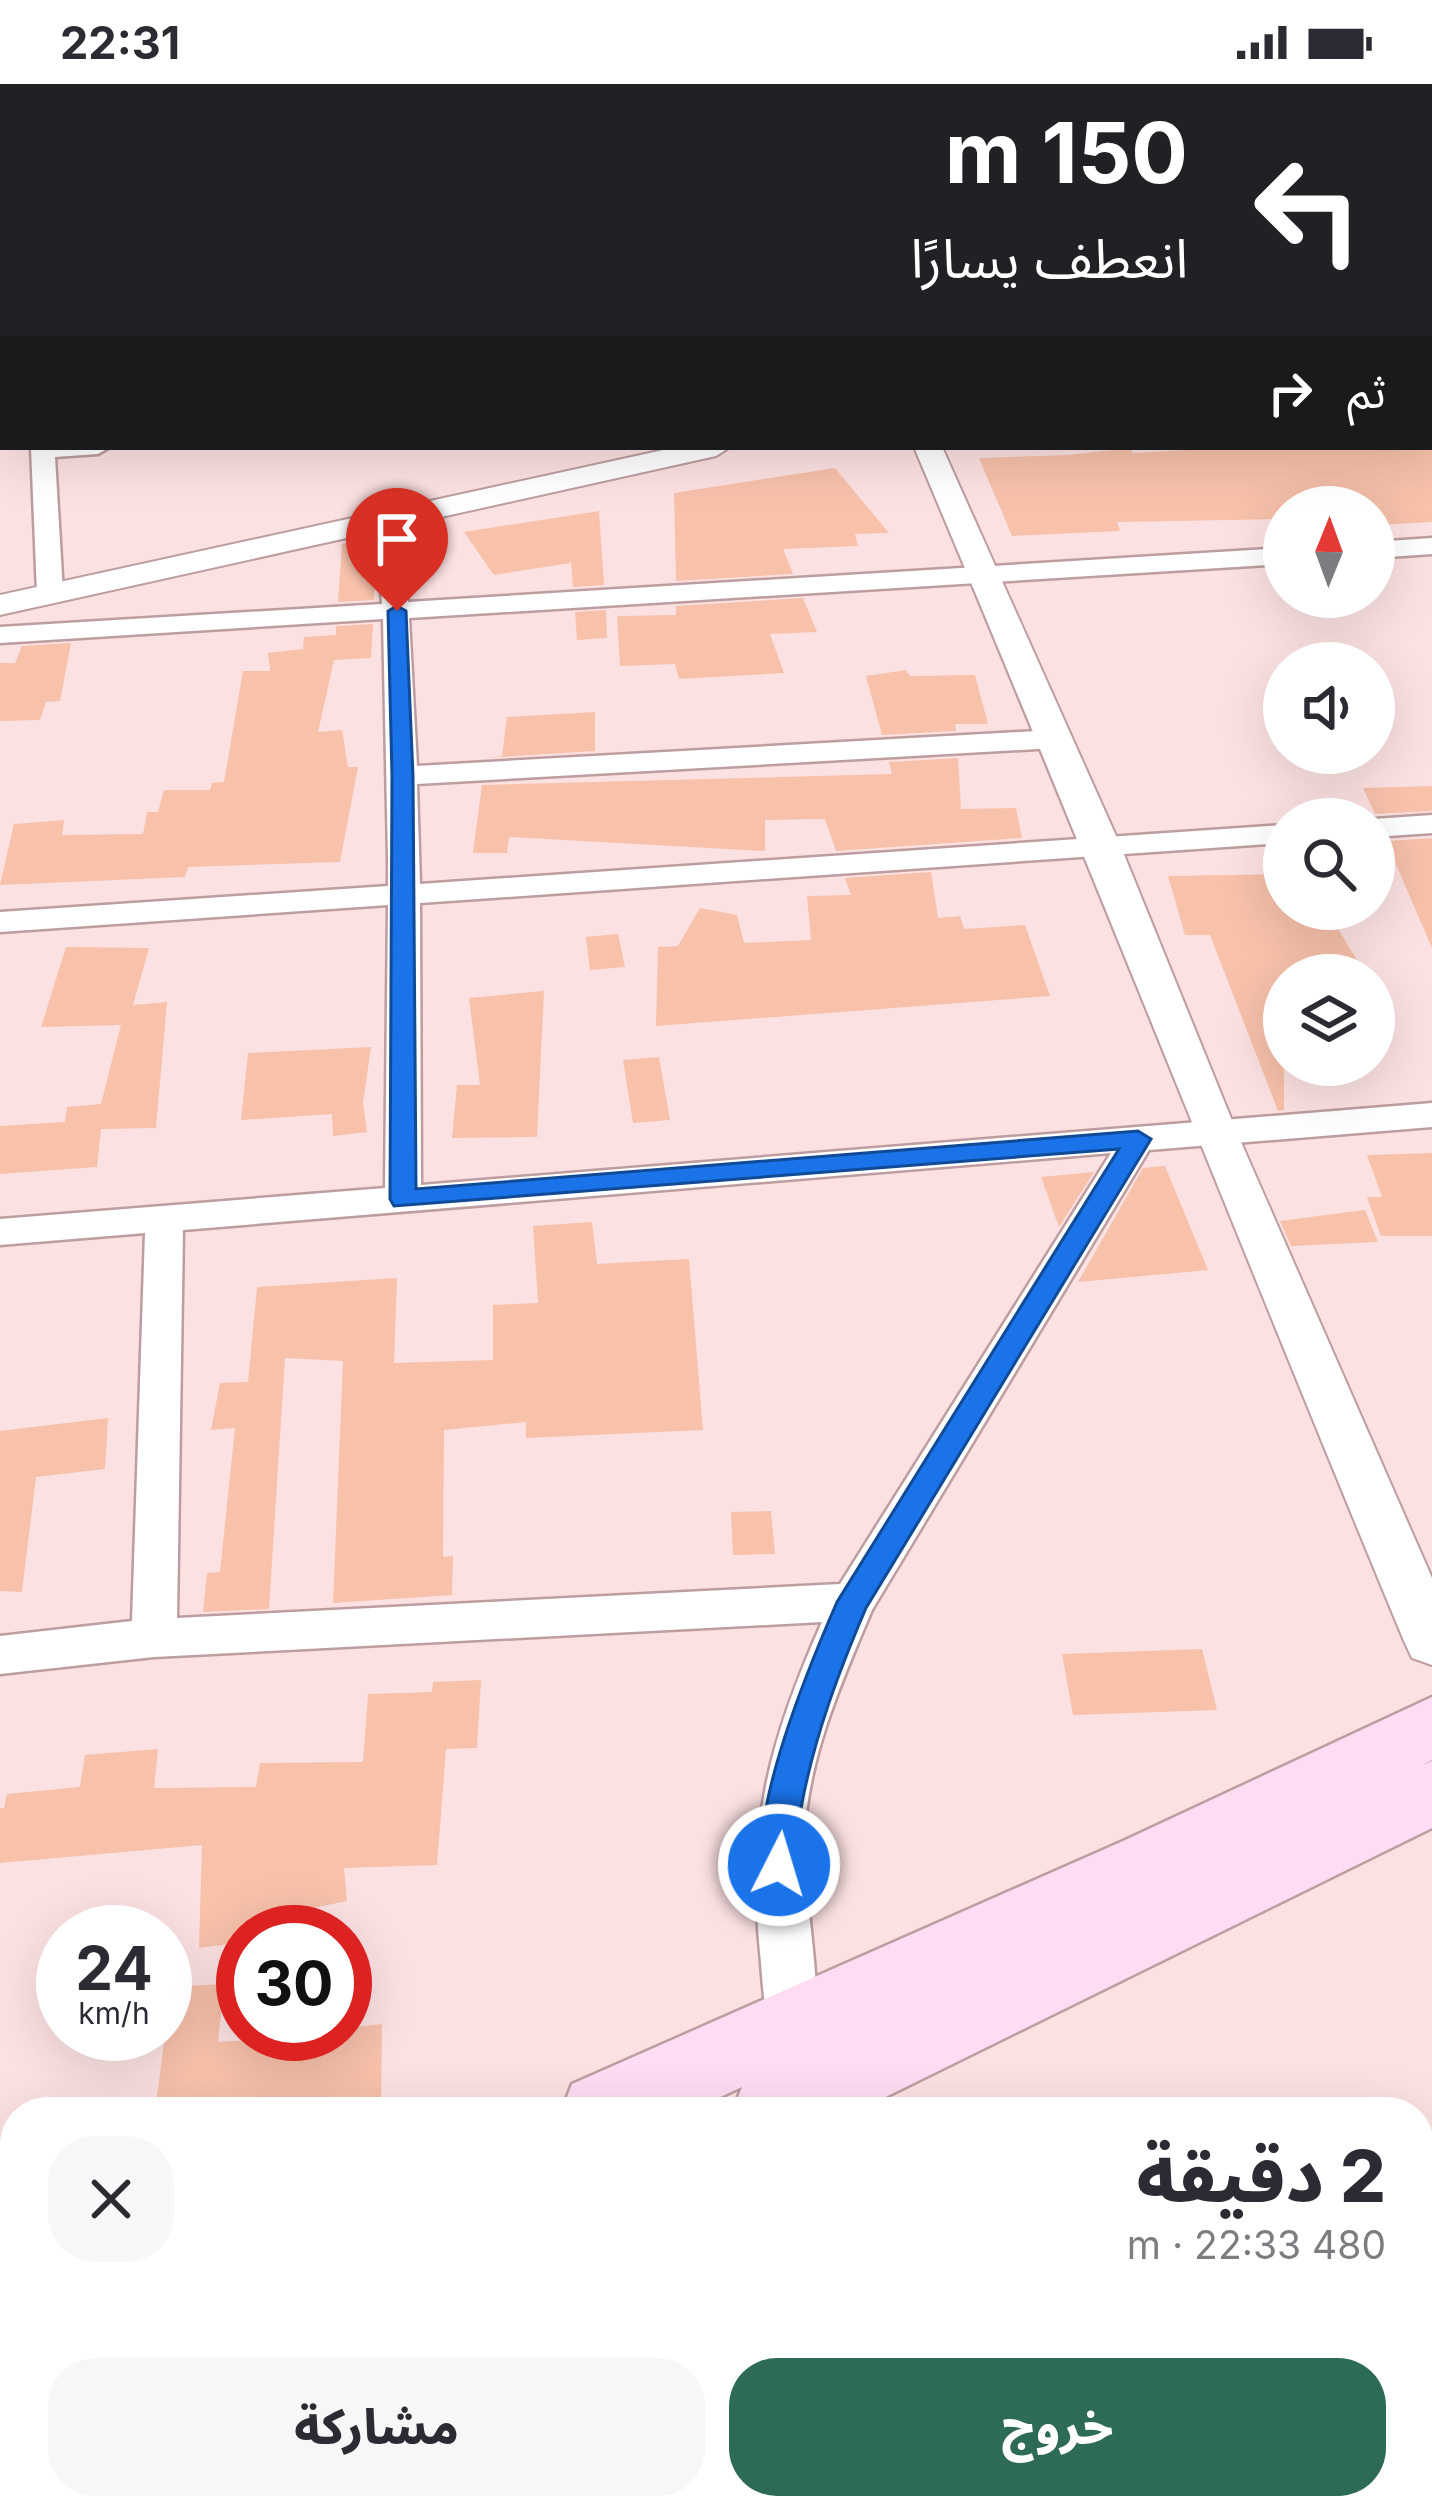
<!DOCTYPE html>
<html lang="ar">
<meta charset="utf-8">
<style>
body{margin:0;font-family:Inter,"Noto Sans Arabic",sans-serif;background:#f7f7f7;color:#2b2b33;direction:rtl;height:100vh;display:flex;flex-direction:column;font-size:45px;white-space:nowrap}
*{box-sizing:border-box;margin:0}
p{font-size:39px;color:#7c7c81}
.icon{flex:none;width:66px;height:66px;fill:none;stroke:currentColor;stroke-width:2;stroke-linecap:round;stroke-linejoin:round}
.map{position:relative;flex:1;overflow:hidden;direction:ltr}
.sheet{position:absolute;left:0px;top:2013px;width:1434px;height:423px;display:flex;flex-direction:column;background:#fff;border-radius:48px 48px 0 0;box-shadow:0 12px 48px #0002;direction:rtl}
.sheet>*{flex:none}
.hud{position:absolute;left:0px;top:0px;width:1434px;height:366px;box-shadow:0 12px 48px #0002;direction:rtl;background:#202124;color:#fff;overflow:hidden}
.needle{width:78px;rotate:1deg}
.tools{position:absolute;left:1263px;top:402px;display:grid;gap:24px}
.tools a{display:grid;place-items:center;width:132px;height:132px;border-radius:50%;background:#fff;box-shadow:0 12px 48px #0002;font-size:60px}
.speed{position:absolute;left:36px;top:1821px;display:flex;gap:24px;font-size:60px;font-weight:700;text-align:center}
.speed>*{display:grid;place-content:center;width:156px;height:156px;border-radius:50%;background:#fff;box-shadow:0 12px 48px #0002;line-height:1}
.speed small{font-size:30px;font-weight:400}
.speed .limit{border:18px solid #d22;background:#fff;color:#111}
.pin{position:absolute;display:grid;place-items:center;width:102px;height:102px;color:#fff;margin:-123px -51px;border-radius:50% 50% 50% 0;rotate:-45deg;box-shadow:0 0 12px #0007}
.pin .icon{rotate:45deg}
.me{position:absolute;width:132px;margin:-66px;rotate:5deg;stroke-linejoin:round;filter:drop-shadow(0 0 9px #0008)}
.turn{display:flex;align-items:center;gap:42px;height:252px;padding:0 48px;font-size:54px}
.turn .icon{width:156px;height:156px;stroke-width:2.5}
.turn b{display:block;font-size:84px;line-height:102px}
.then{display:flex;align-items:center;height:114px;padding:0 48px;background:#0003;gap:24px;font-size:45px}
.round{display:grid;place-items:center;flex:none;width:126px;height:126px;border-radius:48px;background:#f7f7f7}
.summary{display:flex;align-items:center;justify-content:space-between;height:204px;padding:0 48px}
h1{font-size:72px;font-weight:800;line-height:90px}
.action{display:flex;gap:24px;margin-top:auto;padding:24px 48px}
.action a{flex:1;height:138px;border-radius:48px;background:#2e6b57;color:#fff;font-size:48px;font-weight:800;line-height:138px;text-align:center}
.action a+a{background:#f7f7f7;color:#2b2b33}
.status{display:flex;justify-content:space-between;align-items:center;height:84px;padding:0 60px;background:#fff;direction:ltr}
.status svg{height:33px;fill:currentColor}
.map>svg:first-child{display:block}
</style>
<div class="status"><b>22:31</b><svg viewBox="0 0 49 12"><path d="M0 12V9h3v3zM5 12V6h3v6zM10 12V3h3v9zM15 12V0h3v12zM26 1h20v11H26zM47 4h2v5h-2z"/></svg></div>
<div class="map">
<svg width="1432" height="2434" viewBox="0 0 1432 2434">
<rect width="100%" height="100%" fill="#fce1e2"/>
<!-- built -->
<polygon fill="#ffd5d8" points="795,0 1432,0 1432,117 1431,3"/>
<!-- building -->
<g fill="#f7c1aa">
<polygon points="1238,363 1432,363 1432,438 1374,441 1374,423 1284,423 1284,435 1117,438 1120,447 1012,452 979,374 1068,371 1130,364 1133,369"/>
<polygon points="835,384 889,449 855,450 858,462 783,465 793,490 676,497 674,409"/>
<polygon points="599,427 604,501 573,503 571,479 494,491 464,448"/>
<polygon points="356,457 367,484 375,483 374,516 338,518 342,460"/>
<polygon points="803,514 817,548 770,550 784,589 679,595 675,580 620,582 617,532 676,531 676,522"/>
<polygon points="606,526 607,554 577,556 575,528"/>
<polygon points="373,540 371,574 334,576 318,648 342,646 348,683 358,683 340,778 188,783 185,793 0,801 14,740 64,736 62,751 143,750 147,728 158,728 164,706 210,706 212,699 224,698 243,587 270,587 268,569 303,565 304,553 336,551 336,542"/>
<polygon points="71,559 60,617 46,618 40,636 0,637 0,579 15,579 22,562"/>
<polygon points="906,586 910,592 975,591 988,640 955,640 956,647 882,651 866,592"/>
<polygon points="595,628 595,667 485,674 502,672 507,633"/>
<polygon points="958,674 961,725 1016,724 1022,754 836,767 825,735 765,736 765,767 509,753 507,769 473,769 482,701 892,690 889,678"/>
<polygon points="1432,702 1432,727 1375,730 1363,704"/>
<polygon points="1432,754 1432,864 1386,757"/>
<polygon points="931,788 938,834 960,832 964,845 1025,841 1050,912 656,942 658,863 678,862 700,824 737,831 744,859 811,856 807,812 851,811 845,794"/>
<polygon points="1284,790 1284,825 1326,825 1366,891 1284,891 1284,1026 1278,1027 1210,851 1185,851 1168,792"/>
<polygon points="618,850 625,883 590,886 586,853"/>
<polygon points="66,863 149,864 133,921 167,918 156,1044 101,1045 97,1083 0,1090 0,1042 65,1038 67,1023 101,1020 121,941 41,943"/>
<polygon points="544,907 537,1053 452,1054 457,1001 480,1001 469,914"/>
<polygon points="371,963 363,1019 367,1048 333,1052 332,1030 241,1036 248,969"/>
<polygon points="659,973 670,1036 633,1039 623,976"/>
<polygon points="1432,1069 1432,1152 1381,1152 1367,1113 1382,1113 1367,1071"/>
<polygon points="1165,1082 1208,1186 1078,1198 1143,1084"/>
<polygon points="1094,1088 1059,1143 1041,1093"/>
<polygon points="1365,1126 1378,1158 1291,1162 1280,1137"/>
<polygon points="592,1138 597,1180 689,1175 703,1346 526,1354 526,1338 444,1346 443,1473 453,1472 452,1511 333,1519 343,1277 285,1274 269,1525 203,1528 207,1489 220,1488 235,1344 211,1346 220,1299 248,1298 257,1203 397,1194 394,1279 493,1276 493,1221 538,1219 533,1142"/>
<polygon points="108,1334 105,1385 36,1393 22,1508 0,1507 0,1347"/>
<polygon points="771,1427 775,1470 733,1471 731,1428"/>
<polygon points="1202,1565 1217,1626 1073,1631 1062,1570"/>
<polygon points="481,1596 477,1664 446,1665 437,1781 344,1784 347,1817 266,1834 266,1848 243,1848 243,1858 199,1864 202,1761 0,1779 0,1724 4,1724 7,1710 80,1703 85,1671 158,1665 154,1704 256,1703 260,1679 363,1678 368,1610 432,1608 433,1598"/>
<polygon points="224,1900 218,1958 345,1950 345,1944 382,1940 381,2024 155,2028 165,1950 165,1903"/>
</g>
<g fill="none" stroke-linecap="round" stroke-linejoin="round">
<defs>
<g id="minor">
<rect x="0" y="44" width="3" height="10"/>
<rect x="1431" y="218" width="1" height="12"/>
<rect x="0" y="286" width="3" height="14"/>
<rect x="1431" y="342" width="1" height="15"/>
<polygon points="31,363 110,363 98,370 55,373 63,509 50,517 37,509"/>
<path d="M388 426 400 433 408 518 1284 464V480L409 534 417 682 1054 646 1068 655 1054 664 417 700 420 800 1284 741V759L420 819 421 1101 1432 1019V1043L1149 1066 872 1526C841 1599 807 1676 804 1756 802 1807 827 1922 811 1958L793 1966 775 1958C763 1930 763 1898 760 1868 747 1739 770 1655 822 1538L154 1573 0 1590V1552L132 1537 145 1149 0 1161V1135L385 1104 388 821 0 848V828L388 802V774L383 535 0 559V543L382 520 376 433ZM1111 1069 840 1500 177 1534 183 1146Z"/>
<polygon points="1432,454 1432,470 1374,474 1374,458"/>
<polygon points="1432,731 1432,749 1374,753 1374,735"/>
</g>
<g id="tertiary">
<polygon points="760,0 780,0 781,3 761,3"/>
<rect x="0" y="96" width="3" height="14"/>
<rect x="1431" y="294" width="1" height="16"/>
<polygon points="677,363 730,363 716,372 0,531 0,511"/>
<path d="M914 363H942L1121 763 1237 1049 1432 1494V1581L1412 1574 1404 1557C1239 1160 1082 759 914 363Z"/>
</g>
<g id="secondary">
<polygon points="1432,1613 1432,1676 1423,1681 1432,1677 1432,1744 855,2028 732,2028 742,2003 688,2028 561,2028 572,2000 1123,1757"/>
<polygon points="15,2252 15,2421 25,2421 0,2431 0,2258"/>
</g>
<g id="primary">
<rect x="1431" y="118" width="1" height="18"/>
<rect x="0" y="178" width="3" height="20"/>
</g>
</defs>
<!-- minor casing -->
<use href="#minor" stroke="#bd9da0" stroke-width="5"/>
<!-- tertiary casing -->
<use href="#tertiary" stroke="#bd9da0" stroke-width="4"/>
<!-- secondary casing -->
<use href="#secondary" stroke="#bd9da0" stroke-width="5"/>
<!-- primary casing -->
<use href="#primary" stroke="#b86a9a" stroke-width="5"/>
<!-- minor -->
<use href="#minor" fill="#fff" fill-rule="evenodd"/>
<!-- tertiary -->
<use href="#tertiary" fill="#fff" fill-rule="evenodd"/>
<!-- secondary -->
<use href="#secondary" fill="#fedcf3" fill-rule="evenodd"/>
<!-- primary -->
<use href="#primary" fill="#febae6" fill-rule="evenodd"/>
</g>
<!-- route -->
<path fill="#1a73e8" stroke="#114b97" stroke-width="3" d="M397 522 406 527 413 692 416 1105 1138 1047 1151 1055 866 1524C839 1587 815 1651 802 1719 797 1743 802 1770 791 1792L779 1797 767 1792C743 1738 813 1573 837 1518L1119 1065 394 1122 390 1115 392 692 388 527Z"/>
</svg>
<div class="tools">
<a><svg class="needle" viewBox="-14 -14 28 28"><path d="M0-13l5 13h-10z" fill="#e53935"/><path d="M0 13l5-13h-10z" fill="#7c7c81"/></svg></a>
<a><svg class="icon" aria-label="sound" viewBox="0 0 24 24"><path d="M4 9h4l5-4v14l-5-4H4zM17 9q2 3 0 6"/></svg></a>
<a><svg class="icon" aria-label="search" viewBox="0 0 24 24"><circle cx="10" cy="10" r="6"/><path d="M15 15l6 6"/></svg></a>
<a><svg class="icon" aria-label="layers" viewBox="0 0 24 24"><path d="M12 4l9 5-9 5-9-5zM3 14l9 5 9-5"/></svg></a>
</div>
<div class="speed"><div>24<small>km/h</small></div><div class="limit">30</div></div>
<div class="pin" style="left:397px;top:527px;background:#d93025"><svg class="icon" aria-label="arrive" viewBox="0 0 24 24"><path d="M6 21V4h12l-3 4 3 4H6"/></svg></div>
<svg class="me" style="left:779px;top:1781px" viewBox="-20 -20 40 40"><circle r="17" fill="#1a73e8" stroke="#fff" stroke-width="3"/><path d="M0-11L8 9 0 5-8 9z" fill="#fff"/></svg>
<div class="hud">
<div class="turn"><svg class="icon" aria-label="left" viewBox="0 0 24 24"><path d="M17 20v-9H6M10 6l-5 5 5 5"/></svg><div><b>150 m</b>انعطف يسارًا</div></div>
<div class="then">ثم<svg class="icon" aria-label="right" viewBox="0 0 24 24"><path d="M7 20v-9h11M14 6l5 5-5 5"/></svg></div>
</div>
<section class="sheet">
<div class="summary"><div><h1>2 دقيقة</h1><p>480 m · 22:33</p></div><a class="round"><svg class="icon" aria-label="close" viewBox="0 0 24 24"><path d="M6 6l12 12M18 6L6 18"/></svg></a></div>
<div class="action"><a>خروج</a><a>مشاركة</a></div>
</section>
</div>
